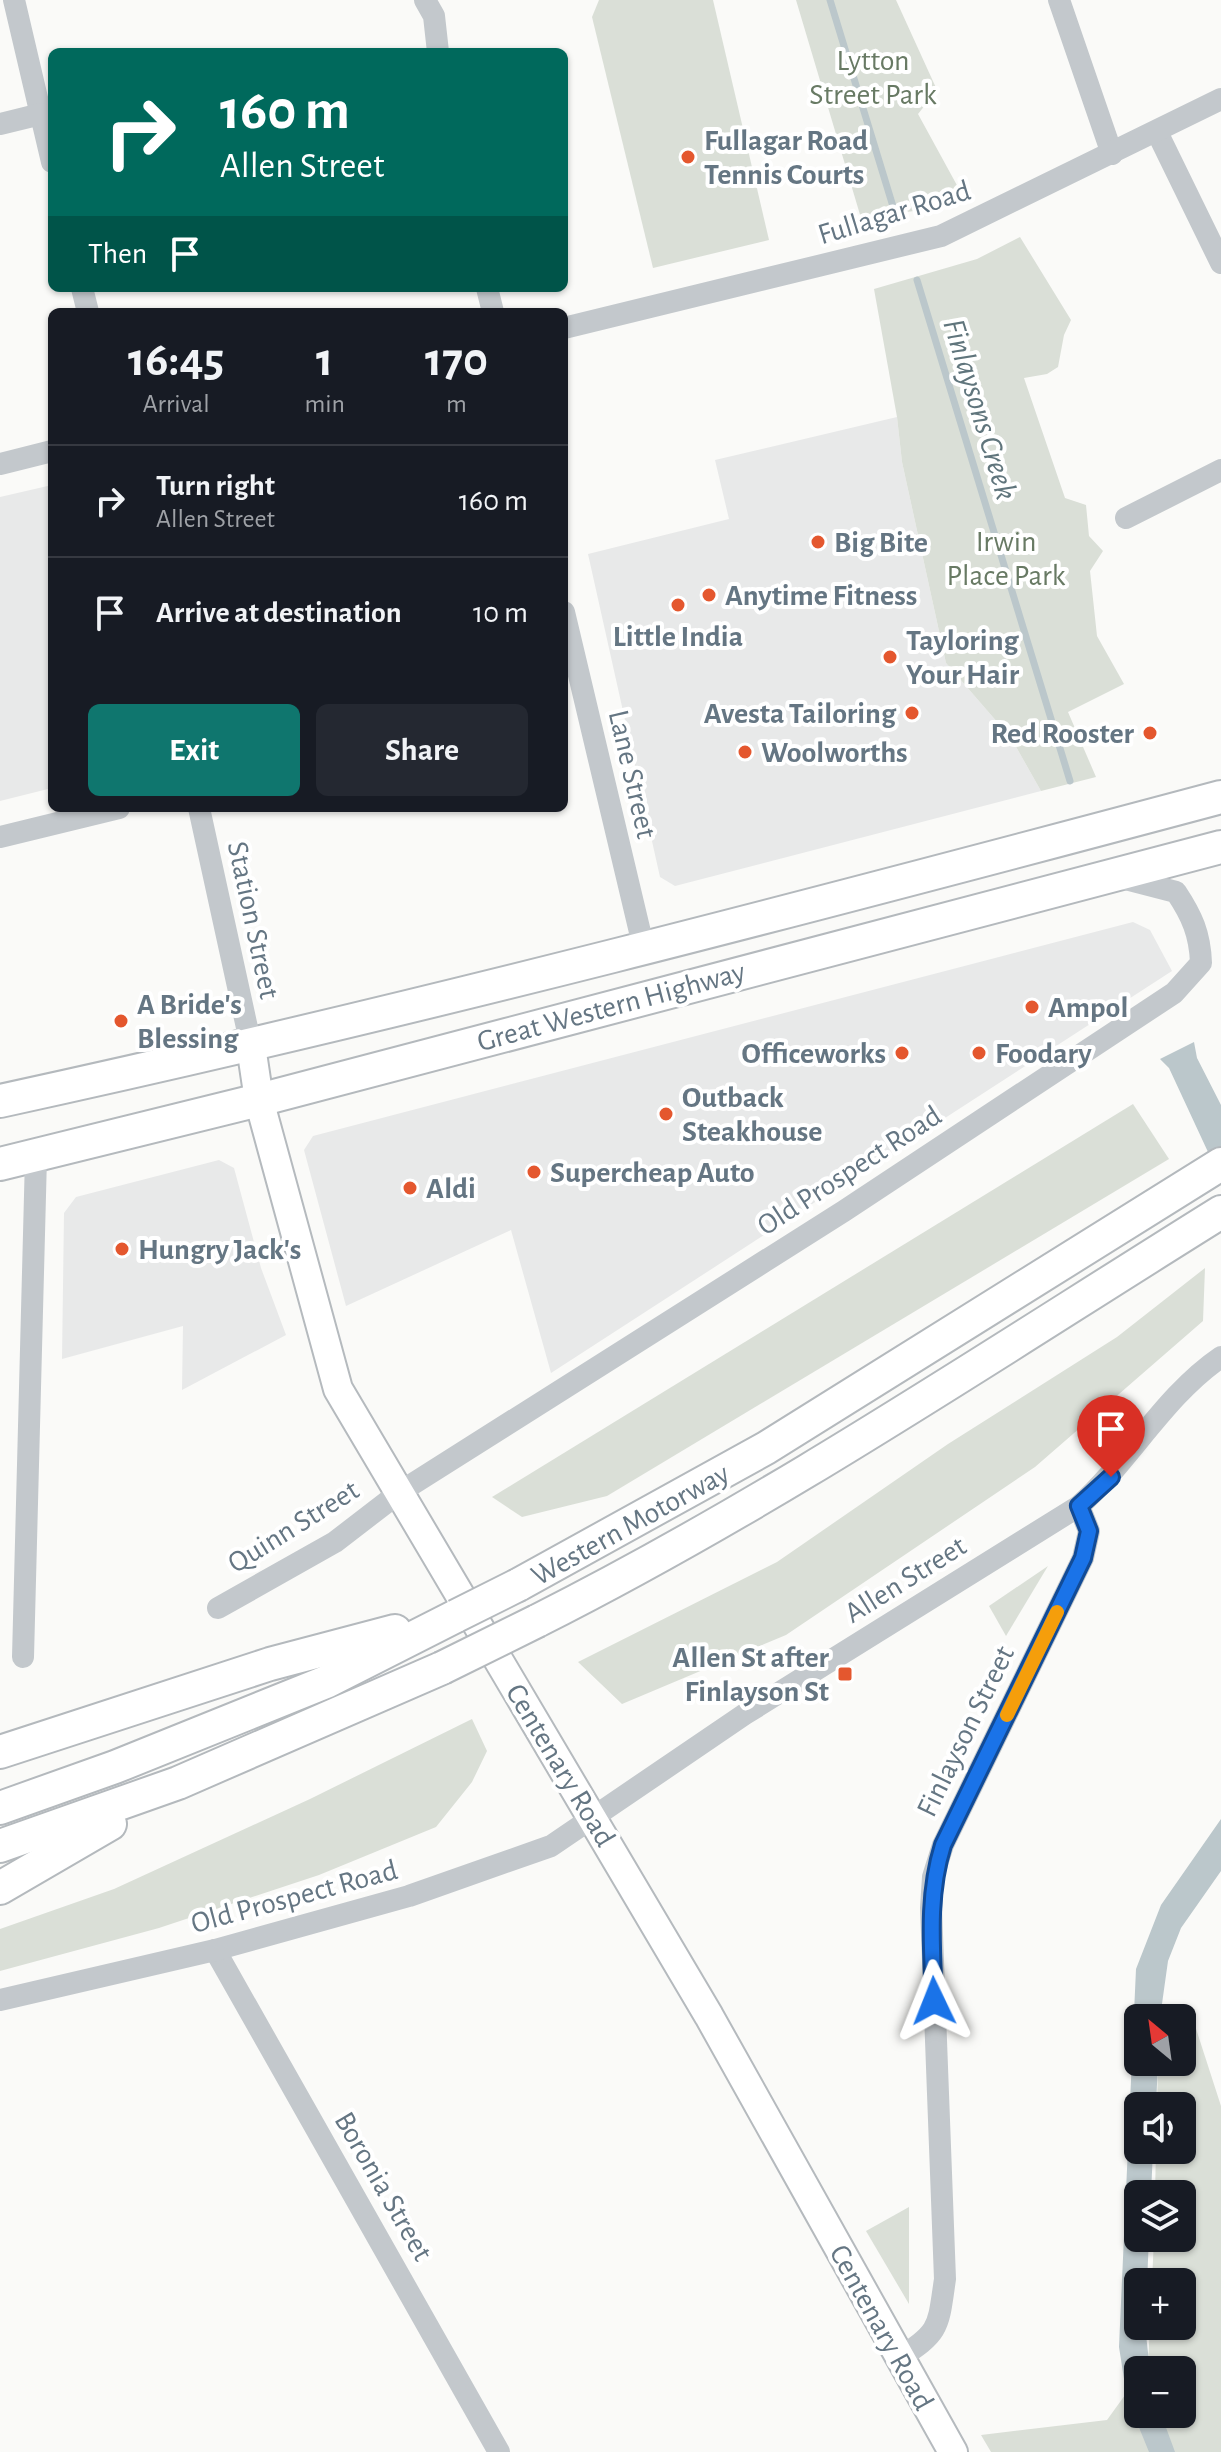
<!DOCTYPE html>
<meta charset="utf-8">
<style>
body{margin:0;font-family:"Alegreya Sans",sans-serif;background:#242831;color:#f1f3f6;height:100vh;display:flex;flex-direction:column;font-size:30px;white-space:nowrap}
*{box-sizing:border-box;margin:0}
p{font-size:26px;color:#9ea1a6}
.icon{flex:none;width:44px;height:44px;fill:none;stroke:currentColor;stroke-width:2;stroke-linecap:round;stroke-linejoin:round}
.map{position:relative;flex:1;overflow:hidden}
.panel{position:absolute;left:48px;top:308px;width:520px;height:504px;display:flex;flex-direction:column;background:#171b24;border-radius:12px;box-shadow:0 2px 6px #0004}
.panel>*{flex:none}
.top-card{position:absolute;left:48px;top:48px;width:520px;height:244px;border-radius:12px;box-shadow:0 2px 6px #0004;background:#00695c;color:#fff;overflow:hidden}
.needle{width:52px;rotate:331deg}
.buttons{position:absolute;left:1124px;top:2004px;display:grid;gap:16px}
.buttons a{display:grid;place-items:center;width:72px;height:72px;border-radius:12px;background:#171b24;box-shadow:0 2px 6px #0004;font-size:40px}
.pin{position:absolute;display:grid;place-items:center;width:68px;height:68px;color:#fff;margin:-82px -34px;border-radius:50% 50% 50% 0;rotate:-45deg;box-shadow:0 0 8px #0007}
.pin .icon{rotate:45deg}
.me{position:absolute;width:88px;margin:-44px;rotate:358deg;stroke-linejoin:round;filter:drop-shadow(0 0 6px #0008)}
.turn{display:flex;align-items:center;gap:28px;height:168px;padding:0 40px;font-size:36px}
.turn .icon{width:104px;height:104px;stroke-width:2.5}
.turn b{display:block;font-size:56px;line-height:68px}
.then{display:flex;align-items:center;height:76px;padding:0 40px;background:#0003;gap:16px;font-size:30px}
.eta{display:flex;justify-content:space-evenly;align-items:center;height:136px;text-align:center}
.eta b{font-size:48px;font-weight:700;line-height:56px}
.button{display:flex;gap:16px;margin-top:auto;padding:16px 40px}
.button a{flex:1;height:92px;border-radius:12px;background:#0f766e;color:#fff;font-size:32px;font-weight:700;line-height:92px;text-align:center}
.button a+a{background:#242831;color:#f1f3f6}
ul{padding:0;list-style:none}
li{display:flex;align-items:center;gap:24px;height:112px;padding:0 40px;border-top:2px solid #363941}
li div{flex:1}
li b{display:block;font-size:30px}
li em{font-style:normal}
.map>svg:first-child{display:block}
</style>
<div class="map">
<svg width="1221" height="2452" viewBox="0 0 1221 2452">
<rect width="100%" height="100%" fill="#fafaf8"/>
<!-- built -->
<g fill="#e8e9e9">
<polygon points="897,417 902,462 946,663 1011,738 1041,791 675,886 660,877 588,554 729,519 715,460"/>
<polygon points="52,485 52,788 0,801 0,497"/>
<polygon points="1133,922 1150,930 1172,971 551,1373 511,1230 346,1306 304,1150 313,1136"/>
<polygon points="219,1160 234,1168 261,1268 286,1335 182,1390 183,1326 62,1359 64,1213 76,1197"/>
</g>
<!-- green -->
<g fill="#dadfd7">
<polygon points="599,0 713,0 769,240 653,268 592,17"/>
<polygon points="796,0 896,0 937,90 918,114 959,189 914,211 861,218"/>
<polygon points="1020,237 1071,320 1064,335 1058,367 1047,374 1024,378 1065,498 1086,505 1089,536 1103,551 1090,571 1097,636 1124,684 1068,712 1096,777 1041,791 1011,738 946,663 902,462 897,417 874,289 977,259"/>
<polygon points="1133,1104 1169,1159 607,1496 522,1517 492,1497"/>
<polygon points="1205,1268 1203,1321 1035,1467 786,1635 622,1704 578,1662 777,1562 948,1444 1117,1337"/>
<polygon points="1048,1566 1006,1636 989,1606"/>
<polygon points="472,1719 487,1751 472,1782 436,1827 319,1875 159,1928 0,1971 0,1929 114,1889 310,1799"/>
<polygon points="1189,2007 1221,2106 1221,2452 991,2452 981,2435 1107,2420 1138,2377 1138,2414 1182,2414 1182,2370 1143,2370 1148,2363 1150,2326 1182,2326 1182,2282 1152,2282 1154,2238 1182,2238 1182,2194 1155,2194 1156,2150 1182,2150 1182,2106 1157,2106 1158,2062 1182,2062 1182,2018 1159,2018 1160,2010"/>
<polygon points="909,2207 909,2304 866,2231"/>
</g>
<!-- water -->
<g fill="#bbc7cb">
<polygon points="1194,1042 1197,1058 1221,1105 1221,1180 1169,1068 1160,1059"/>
<polygon points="1221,1819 1221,1871 1181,1928 1168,1961 1160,2018 1138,2018 1138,2062 1158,2062 1156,2106 1138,2106 1138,2150 1153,2150 1151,2194 1138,2194 1138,2238 1149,2238 1147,2282 1138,2282 1138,2326 1145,2326 1150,2370 1138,2370 1138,2414 1161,2414 1175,2452 1149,2452 1127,2398 1119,2347 1136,1969 1161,1905"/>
</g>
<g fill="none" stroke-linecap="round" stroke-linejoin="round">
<!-- stream -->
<g stroke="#bbc7cb" stroke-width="7">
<polyline points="830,0 895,213"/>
<polyline points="917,280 1070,781"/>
</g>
<defs>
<polyline id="major" points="251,1046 259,1100 338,1389 709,2016 953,2452"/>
<g id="highway">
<path d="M0 1101C410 1012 816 905 1221 797"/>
<polyline points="0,1164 259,1100 1221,847"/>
<polyline points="518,1585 766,1448 1221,1164"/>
<path d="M537 1621C775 1501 996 1352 1221 1212"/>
<polyline points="0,1752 270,1664 395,1631"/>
<polyline points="0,1808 115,1767 326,1682 456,1616"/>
<polyline points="0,1846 178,1783 442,1668"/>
<polyline points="0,1888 110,1824"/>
</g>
</defs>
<!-- major casing -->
<use href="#major" stroke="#b5babe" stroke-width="32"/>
<!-- highway casing -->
<use href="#highway" stroke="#b4b9bd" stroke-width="36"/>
<!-- minor -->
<g stroke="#c3c8cc" stroke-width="22">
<polyline points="14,0 52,162"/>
<polyline points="425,0 434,16 438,52"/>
<polyline points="1059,0 1112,154"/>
<polyline points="0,124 41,114"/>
<polyline points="1157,132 1221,263"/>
<polyline points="82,288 88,312"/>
<polyline points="487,288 493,312"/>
<polyline points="564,328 941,236 1221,99"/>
<polyline points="0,464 52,451"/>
<polyline points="1126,518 1221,470"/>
<polyline points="564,612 644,949"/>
<polyline points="199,808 251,1046"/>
<polyline points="0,837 119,808"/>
<path d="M218 1608 335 1542 400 1492 844 1211 1174 993 1201 963C1200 934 1192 916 1176 892L1118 877"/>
<polyline points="23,1657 36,1157"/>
<polyline points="215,1950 499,2452"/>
<path d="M0 2000 215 1950 409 1896 551 1846 745 1714 1079 1506C1130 1460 1165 1395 1221 1357"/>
<path d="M899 2358C941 2332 938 2326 945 2279L931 1908 933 1877 943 1845 1083 1558 1089 1531 1079 1506"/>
</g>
<!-- major -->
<use href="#major" stroke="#fff" stroke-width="28"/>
<!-- highway -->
<use href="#highway" stroke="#fff" stroke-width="32"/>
<defs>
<g id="highway-bridge">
<polyline points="456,1616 518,1585"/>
<polyline points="442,1668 537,1621"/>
</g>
</defs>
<!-- highway-bridge casing -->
<use href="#highway-bridge" stroke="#b4b9bd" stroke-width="36" stroke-linecap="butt"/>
<!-- highway-bridge -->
<use href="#highway-bridge" stroke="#fff" stroke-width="32"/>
</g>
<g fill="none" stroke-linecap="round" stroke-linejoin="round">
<defs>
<path id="route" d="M934 2001C932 1947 927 1896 943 1845L1083 1558 1089 1531 1079 1506 1111 1477"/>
</defs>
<!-- route casing -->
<use href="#route" stroke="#114b97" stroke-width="20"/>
<!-- route -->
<use href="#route" stroke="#1a73e8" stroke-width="14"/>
<!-- slow -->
<polyline stroke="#f59e0b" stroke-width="14" points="1007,1715 1057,1612"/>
</g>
<!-- markers -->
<g fill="#e4572e" stroke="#fff" stroke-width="3">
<circle cx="688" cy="157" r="8"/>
<circle cx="818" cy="542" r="8"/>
<circle cx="709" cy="595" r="8"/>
<circle cx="678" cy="605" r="8"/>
<circle cx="890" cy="657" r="8"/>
<circle cx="912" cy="713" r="8"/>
<circle cx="1150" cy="733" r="8"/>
<circle cx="745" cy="752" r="8"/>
<circle cx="1032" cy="1007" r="8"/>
<circle cx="121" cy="1021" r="8"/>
<circle cx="902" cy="1053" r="8"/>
<circle cx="979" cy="1053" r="8"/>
<circle cx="666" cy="1114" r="8"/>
<circle cx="534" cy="1172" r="8"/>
<circle cx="410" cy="1188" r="8"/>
<circle cx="122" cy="1249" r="8"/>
<rect x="837" y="1666" width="16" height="16" rx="4"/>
</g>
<g text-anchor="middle" stroke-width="8" stroke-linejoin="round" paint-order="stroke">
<!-- park labels -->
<g font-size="30" fill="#687a64" stroke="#fff">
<text x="873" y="70">Lytton<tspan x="873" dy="34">Street Park</tspan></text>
<text x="1006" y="551">Irwin<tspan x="1006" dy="34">Place Park</tspan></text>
</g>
<!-- poi labels -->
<g font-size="30" font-weight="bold" fill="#657683" stroke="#fff" text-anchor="start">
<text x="704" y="150">Fullagar Road<tspan x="704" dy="34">Tennis Courts</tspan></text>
<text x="834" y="552">Big Bite</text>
<text x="725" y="605">Anytime Fitness</text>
<text x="678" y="646" text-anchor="middle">Little India</text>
<text x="906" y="650">Tayloring<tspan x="906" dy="34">Your Hair</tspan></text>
<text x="896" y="723" text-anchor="end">Avesta Tailoring</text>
<text x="1134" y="743" text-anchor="end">Red Rooster</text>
<text x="761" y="762">Woolworths</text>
<text x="137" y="1014">A Bride's<tspan x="137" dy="34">Blessing</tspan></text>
<text x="1048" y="1017">Ampol</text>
<text x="886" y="1063" text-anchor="end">Officeworks</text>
<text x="995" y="1063">Foodary</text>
<text x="682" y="1107">Outback<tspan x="682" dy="34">Steakhouse</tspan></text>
<text x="550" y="1182">Supercheap Auto</text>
<text x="426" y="1198">Aldi</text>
<text x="138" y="1259">Hungry Jack's</text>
<text x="829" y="1667" text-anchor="end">Allen St after<tspan x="829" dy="34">Finlayson St</tspan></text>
</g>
<!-- street labels -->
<g font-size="30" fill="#657683" stroke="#fff">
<text transform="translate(894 212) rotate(-17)" y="10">Fullagar Road</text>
<text transform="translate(633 774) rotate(77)" y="10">Lane Street</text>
<text transform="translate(254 920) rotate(78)" y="10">Station Street</text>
<text transform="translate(611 1006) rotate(-15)" y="10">Great Western Highway</text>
<text transform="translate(849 1170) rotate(-33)" y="10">Old Prospect Road</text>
<text transform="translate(630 1524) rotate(-29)" y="10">Western Motorway</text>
<text transform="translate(293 1526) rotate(-32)" y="10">Quinn Street</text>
<text transform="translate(905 1579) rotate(-32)" y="10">Allen Street</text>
<text transform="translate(965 1731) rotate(-64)" y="10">Finlayson Street</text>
<text transform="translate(561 1765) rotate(59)" y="10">Centenary Road</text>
<text transform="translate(294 1896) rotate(-15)" y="10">Old Prospect Road</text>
<text transform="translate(384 2186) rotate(60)" y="10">Boronia Street</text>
<text transform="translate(882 2327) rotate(61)" y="10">Centenary Road</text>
</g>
<!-- water labels -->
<g font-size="32" font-style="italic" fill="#60757c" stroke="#fff">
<text transform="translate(981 409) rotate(73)" y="11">Finlaysons Creek</text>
</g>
</g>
</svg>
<div class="buttons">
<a><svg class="needle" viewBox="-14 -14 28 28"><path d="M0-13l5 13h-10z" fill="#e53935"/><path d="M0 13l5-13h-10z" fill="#9ea1a6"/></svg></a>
<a><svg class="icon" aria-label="sound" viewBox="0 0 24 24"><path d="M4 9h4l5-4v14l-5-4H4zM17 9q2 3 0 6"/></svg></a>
<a><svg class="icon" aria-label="layers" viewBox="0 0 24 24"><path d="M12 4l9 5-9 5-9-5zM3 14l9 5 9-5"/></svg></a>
<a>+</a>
<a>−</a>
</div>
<div class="pin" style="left:1111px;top:1477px;background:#d93025"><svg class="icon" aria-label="arrive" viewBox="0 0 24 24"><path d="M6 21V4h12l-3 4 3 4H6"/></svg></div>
<svg class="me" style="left:934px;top:2001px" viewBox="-20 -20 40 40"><path d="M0-17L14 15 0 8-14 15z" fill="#1a73e8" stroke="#fff" stroke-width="4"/></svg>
<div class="top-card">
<div class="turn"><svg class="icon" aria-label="right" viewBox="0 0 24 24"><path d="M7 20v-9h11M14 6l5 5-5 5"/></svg><div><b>160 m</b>Allen Street</div></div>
<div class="then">Then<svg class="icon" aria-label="arrive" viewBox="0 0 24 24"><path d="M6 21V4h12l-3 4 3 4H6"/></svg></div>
</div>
<section class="panel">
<div class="eta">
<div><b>16:45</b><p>Arrival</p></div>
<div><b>1</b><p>min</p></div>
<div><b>170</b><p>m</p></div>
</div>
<ul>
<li><svg class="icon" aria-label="right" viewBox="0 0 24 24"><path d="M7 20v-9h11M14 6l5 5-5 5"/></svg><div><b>Turn right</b><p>Allen Street</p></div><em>160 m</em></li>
<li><svg class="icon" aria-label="arrive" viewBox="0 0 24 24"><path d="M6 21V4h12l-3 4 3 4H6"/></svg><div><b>Arrive at destination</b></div><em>10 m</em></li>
</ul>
<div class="button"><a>Exit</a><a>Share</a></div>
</section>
</div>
